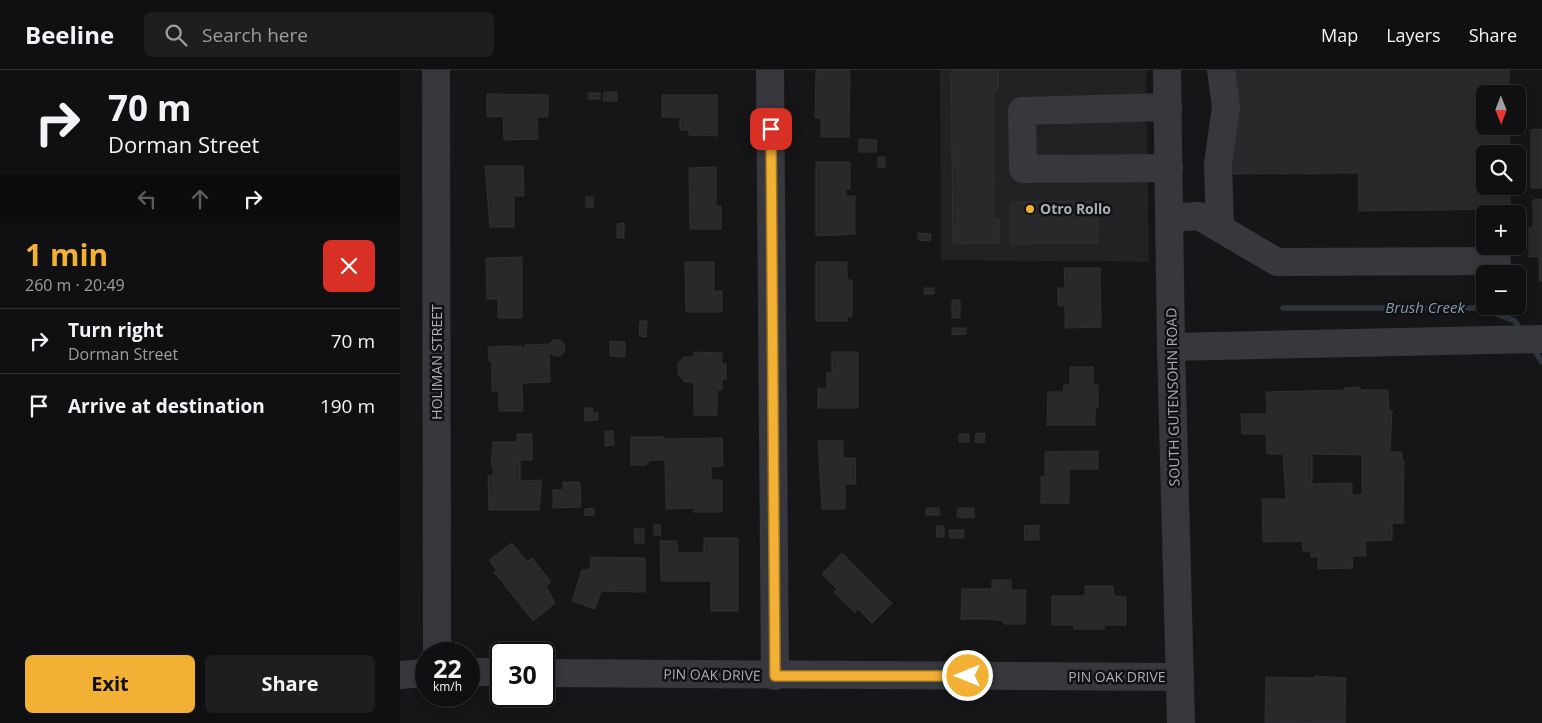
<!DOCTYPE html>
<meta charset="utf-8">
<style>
body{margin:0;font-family:"Open Sans",sans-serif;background:#1e1e20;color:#f1f3f6;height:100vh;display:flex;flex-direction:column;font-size:19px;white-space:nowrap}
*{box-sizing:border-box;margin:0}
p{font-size:16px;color:#9c9d9f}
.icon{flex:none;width:28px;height:28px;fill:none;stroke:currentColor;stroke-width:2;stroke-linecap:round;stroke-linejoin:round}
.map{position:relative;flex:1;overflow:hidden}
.details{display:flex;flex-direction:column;background:#101012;width:400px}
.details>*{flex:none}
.banner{background:#101012;color:#f1f3f6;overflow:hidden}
.needle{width:32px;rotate:179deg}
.controls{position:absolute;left:1076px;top:15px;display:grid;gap:10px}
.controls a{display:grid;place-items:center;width:50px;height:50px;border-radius:8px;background:#101012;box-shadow:0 2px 8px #0003,0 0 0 1px #303032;font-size:25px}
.speed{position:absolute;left:15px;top:572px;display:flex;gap:10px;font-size:25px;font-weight:700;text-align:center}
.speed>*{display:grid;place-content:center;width:65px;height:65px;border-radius:50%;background:#101012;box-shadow:0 2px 8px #0003,0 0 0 1px #303032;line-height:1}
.speed small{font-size:12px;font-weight:400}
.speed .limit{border:2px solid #111;border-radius:8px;background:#fff;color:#111}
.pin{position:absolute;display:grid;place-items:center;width:42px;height:42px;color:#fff;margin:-21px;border-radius:10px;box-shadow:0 2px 8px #0006}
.me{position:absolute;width:55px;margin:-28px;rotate:270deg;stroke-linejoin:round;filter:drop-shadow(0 0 4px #0008)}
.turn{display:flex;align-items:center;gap:18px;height:105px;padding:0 25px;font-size:22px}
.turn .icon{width:65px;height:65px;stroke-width:2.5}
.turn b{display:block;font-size:35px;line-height:42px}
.lanes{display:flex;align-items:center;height:48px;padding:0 25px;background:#0003;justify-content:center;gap:25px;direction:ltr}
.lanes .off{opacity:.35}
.round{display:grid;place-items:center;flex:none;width:52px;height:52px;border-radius:8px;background:#1e1e20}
.summary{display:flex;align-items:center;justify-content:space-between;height:85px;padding:0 25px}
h1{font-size:30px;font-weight:700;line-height:38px;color:#f2b134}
.primary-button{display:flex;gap:10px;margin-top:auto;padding:10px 25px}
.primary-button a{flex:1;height:58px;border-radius:8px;background:#f2b134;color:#111;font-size:20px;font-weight:700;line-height:58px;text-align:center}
.primary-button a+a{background:#1e1e20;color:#f1f3f6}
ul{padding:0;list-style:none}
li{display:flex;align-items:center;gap:15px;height:65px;padding:0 25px;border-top:1px solid #303032}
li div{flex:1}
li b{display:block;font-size:19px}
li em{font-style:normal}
header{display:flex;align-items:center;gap:30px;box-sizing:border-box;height:70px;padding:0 25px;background:#101012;border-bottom:1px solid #303032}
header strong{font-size:24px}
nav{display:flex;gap:28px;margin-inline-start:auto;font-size:18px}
.search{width:350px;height:45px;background:#1e1e20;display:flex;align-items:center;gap:12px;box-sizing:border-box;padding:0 18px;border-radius:8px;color:#9c9d9f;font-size:19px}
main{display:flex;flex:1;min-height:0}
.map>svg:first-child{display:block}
</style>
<header>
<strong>Beeline</strong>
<div class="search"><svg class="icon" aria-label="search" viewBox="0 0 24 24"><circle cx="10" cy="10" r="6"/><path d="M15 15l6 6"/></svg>Search here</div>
<nav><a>Map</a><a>Layers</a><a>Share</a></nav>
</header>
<main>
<section class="details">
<div class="banner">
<div class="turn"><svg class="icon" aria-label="right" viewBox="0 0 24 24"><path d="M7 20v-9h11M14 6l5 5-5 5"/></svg><div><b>70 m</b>Dorman Street</div></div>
<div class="lanes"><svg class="icon off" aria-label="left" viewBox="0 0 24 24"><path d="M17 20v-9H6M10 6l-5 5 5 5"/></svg><svg class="icon off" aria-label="ahead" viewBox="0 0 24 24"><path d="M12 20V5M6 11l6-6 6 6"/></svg><svg class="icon" aria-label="right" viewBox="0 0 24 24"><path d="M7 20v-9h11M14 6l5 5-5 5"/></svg></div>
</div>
<div class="summary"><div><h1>1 min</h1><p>260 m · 20:49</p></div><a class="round" style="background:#d93025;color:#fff"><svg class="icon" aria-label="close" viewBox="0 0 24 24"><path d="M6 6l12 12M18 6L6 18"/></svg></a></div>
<ul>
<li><svg class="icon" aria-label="right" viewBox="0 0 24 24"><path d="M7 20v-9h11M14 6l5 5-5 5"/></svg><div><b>Turn right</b><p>Dorman Street</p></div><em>70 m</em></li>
<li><svg class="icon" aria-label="arrive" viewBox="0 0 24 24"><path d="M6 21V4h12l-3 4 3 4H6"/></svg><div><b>Arrive at destination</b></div><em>190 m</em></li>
</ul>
<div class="primary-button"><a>Exit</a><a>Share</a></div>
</section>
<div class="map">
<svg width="1142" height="653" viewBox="0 0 1142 653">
<rect width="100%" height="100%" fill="#161618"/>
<!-- built -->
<polygon fill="#222225" points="540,0 746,0 749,192 541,190"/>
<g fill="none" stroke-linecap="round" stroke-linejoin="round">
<!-- stream -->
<g stroke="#2c353c" stroke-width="5.5">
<polyline points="883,238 1081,238 1115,251 1121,261"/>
<polyline points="1132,277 1142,292"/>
</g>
</g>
<!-- building -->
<g fill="#29292c" stroke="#303034" fill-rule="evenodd">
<polygon points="416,0 450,0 449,67 421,67 421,48 415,48"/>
<polygon points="551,0 598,0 598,20 593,20 594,150 599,149 599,173 553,174"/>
<polygon points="828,0 1109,0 1109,24 1085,24 1085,56 1109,56 1110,84 1085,84 1085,116 1110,116 1110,139 959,141 958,103 830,104"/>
<polygon points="204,22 217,22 217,31 203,31"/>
<rect x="189" y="23" width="11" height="6"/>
<polygon points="87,24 148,25 148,47 137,47 138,69 104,70 103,46 87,47"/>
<polygon points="262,25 317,25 317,66 289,65 289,60 280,60 280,47 262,47"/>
<polygon points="1142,59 1142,118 1131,118 1131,60"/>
<polygon points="459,69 477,70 476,82 459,82"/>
<rect x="478" y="87" width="7" height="10"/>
<polygon points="416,92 450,92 450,119 445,119 446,126 455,126 455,164 416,166"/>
<polygon points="85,96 123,96 124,126 114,126 114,157 90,157"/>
<polygon points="316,97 316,136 321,136 321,159 290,159 289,98"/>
<rect x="186" y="127" width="7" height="10"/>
<polygon points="1142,129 1142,211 1139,211 1139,186 1129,187 1129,158 1133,158 1133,130"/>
<polygon points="697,131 698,173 611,174 611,132"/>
<polygon points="224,153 224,168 217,168 217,154"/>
<polygon points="518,163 531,164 530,171 518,170"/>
<polygon points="122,187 122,248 98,248 98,229 87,229 86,188"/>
<polygon points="285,192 314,192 314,221 322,221 322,242 286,242"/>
<polygon points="416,192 447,192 447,210 452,210 452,247 447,247 447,251 416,251"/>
<polygon points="664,198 700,198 701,257 665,258 665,236 658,236 658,218 665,218"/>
<rect x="524" y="218" width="10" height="6"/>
<rect x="552" y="230" width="8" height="18"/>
<polygon points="240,251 247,251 246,267 239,266"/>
<polygon points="552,258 566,258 566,264 552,265"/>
<polygon points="153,270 160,270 164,274 165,281 160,286 154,286 149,282 150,312 122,313 123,341 99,341 99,321 92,321 92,291 89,291 88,277 122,276 122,279 125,279 125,275 150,274"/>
<polygon points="210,271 225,272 225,287 210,286"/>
<polygon points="294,282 322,283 322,294 326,294 326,309 322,309 322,320 317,320 317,345 294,345 294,312 285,312 278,304 278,294 284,287 294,287"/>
<polygon points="432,282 458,282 458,338 418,338 418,318 427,319 427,303 432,303"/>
<polygon points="670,297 693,297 693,315 698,315 698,338 695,338 695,355 647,355 648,322 663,322 664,315 670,315"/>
<path d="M960 317V320H988L989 341H992L990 382H1002V391H1004L1003 453H992V470L965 471 966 486H952L953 498 918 499V487H911V481H903L902 471 863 472 862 429H886L883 384H867L866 364H842L841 344H867L866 322 944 320V318ZM912 384 962 385V425H952V413L912 414Z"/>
<polygon points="184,338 193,338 193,343 198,342 198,350 185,351"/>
<polygon points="205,361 213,361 214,375 205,376"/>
<polygon points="576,363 585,364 584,373 575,372"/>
<polygon points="117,364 132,364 132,390 120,390 120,411 142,410 139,440 89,440 88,406 93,406 93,395 91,395 93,372 117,372"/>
<rect x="559" y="364" width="10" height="8"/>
<polygon points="231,367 263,367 263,376 265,376 265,369 322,368 323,396 311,397 311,410 322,410 322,442 293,442 294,438 266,439 265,390 250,390 246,395 231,395"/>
<polygon points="418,371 443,371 443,388 455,388 456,414 445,414 445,439 422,439"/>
<polygon points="698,381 698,399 669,399 669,433 641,433 641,407 645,407 645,382"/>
<polygon points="163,412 180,412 181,437 153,438 153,420 163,420"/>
<polygon points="194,438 194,445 185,446 185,439"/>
<rect x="526" y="438" width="13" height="7"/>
<polygon points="558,438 574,438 574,448 557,447"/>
<polygon points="254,454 260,455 261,465 254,465"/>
<polygon points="639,455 639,470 625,470 624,456"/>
<polygon points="536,456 544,456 544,467 537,467"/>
<polygon points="234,459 244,459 244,473 235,473"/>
<polygon points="549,460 564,460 564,468 550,468"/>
<polygon points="304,468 338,468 338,541 311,541 311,511 261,511 260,471 277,471 278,483 304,483"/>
<polygon points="112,473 127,492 132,488 151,512 146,516 155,533 133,551 94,502 97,501 89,490"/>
<polygon points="442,483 492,533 472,553 458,539 455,543 434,522 437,519 422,504"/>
<polygon points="191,487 245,488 245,522 201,521 195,539 172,531 182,500 190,500"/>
<polygon points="592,510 611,510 611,520 626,520 625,554 604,554 604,551 589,549 561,549 562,519 592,519"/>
<polygon points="685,516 713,516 714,526 726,527 726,555 705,555 704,559 674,559 674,555 652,555 652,526 685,526"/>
<polygon points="915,606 946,608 945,653 865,652 866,607 915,608"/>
</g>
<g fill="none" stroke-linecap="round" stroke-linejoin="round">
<!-- minor -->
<g stroke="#37383d" stroke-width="28">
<polyline points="36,0 37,584"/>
<polyline points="370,0 375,606"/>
<polyline points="767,0 771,277 781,653"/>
<polyline points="768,37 622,41 623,99 769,98"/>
<polyline points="770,148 799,146 877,192 1097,191"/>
<polyline points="820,157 818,94 826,37 821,0"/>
<polyline points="771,277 1142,269"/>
<polyline points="69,602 101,602"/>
<polyline points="144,603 780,607"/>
<polyline points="0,605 26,603"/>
</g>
</g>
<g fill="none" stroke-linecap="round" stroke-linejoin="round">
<defs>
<polyline id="route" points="371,59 375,606 568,606"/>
</defs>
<!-- route casing -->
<use href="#route" stroke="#9d7322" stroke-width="12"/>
<!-- route -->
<use href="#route" stroke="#f2b134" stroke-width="9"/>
</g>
<!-- markers -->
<circle fill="#f2b134" stroke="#111113" stroke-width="2" cx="630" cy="139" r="5"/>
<g text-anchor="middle" stroke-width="5" stroke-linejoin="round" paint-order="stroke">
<!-- poi labels -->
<g font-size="14" font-weight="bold" fill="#a8adb8" stroke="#111113" text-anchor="start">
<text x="640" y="144">Otro Rollo</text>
</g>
<!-- street labels -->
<g font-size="14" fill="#a8adb8" stroke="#111113">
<text transform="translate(37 292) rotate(-90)" y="5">HOLIMAN STREET</text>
<text transform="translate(773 327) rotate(-91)" y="5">SOUTH GUTENSOHN ROAD</text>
<text transform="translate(312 605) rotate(1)" y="5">PIN OAK DRIVE</text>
<text x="717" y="612">PIN OAK DRIVE</text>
</g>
<!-- water labels -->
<g font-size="15" font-style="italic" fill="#7f9bb3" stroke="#111113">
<text x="1025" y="243">Brush Creek</text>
</g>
</g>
</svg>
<div class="controls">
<a><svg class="needle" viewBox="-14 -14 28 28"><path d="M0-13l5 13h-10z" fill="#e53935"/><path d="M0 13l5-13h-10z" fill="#9c9d9f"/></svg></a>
<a><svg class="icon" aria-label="search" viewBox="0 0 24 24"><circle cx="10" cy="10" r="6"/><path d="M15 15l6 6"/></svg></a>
<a>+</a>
<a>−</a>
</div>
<div class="speed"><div>22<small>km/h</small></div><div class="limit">30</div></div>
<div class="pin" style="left:371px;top:59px;background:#d93025"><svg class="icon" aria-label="arrive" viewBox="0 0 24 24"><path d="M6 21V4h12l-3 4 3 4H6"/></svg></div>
<svg class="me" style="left:568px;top:606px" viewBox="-20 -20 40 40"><circle r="17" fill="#f2b134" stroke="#fff" stroke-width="3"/><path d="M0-11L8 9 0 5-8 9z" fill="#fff"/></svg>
</div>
</main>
